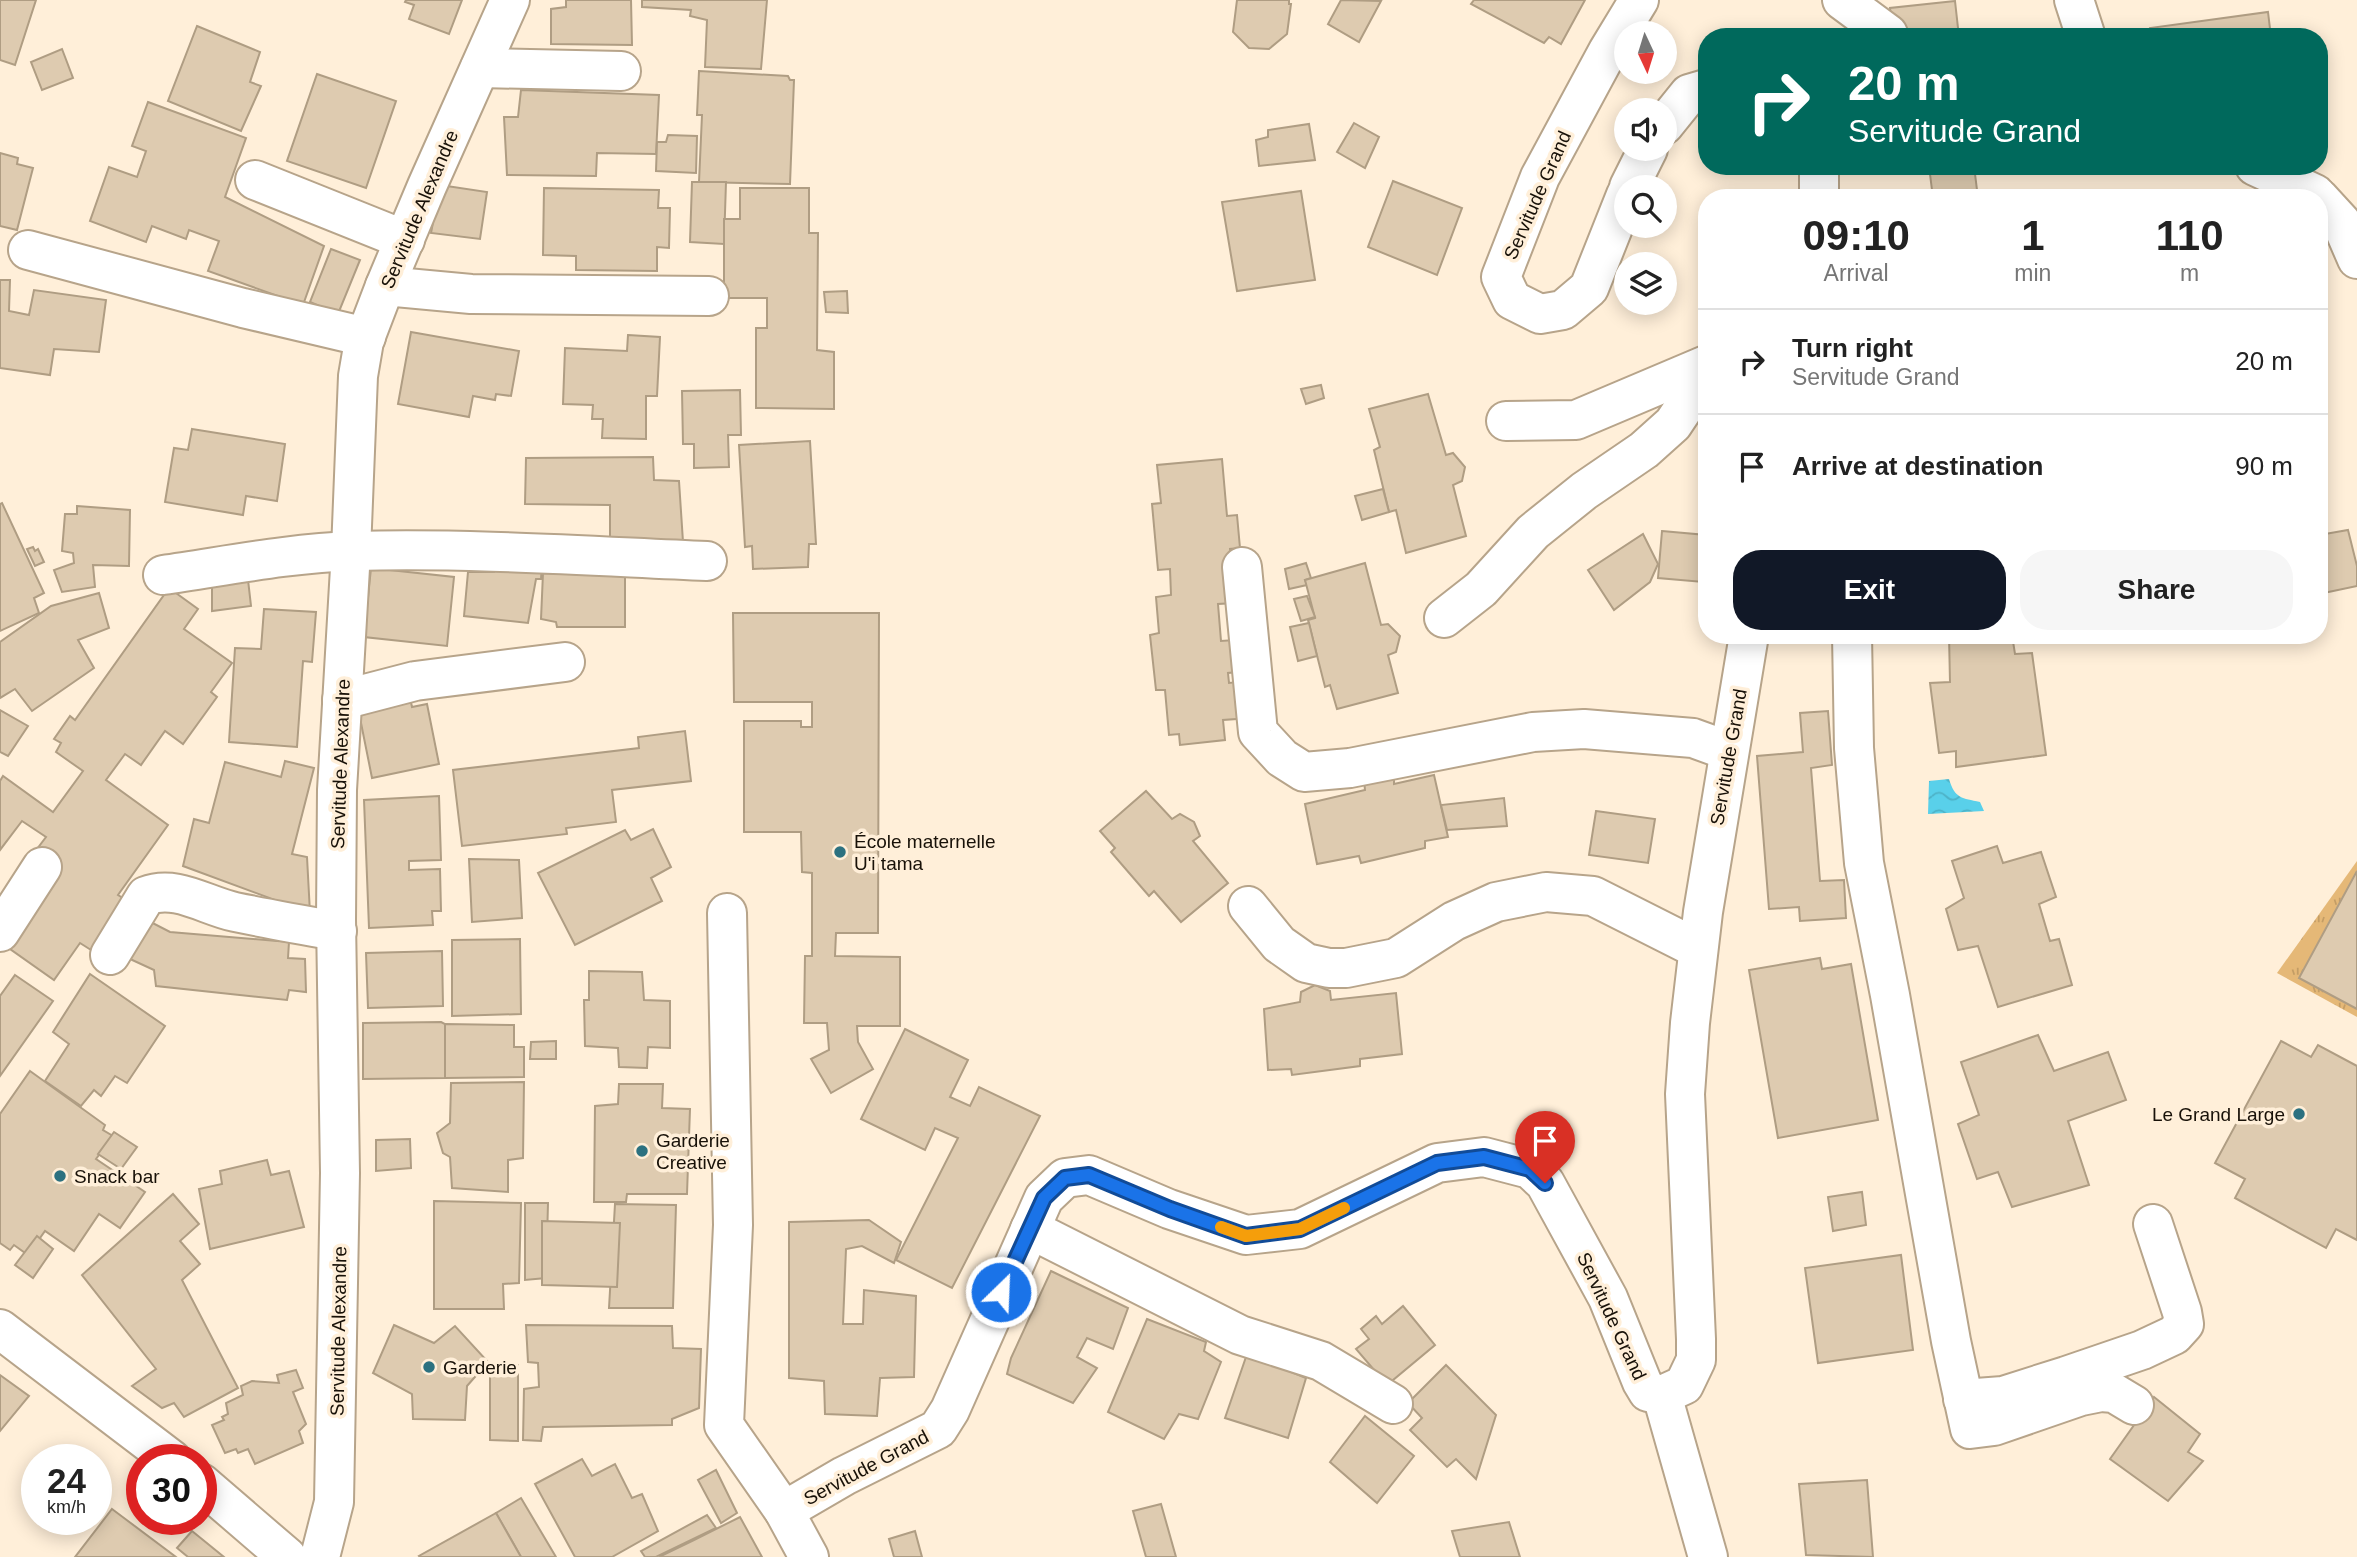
<!DOCTYPE html>
<meta charset="utf-8">
<style>
body{margin:0;font-family:Arial,sans-serif;background:#f6f6f6;color:#222;height:100vh;display:flex;flex-direction:column;font-size:26px;white-space:nowrap}
*{box-sizing:border-box;margin:0}
p{font-size:23px;color:#767676}
.icon{flex:none;width:38px;height:38px;fill:none;stroke:currentColor;stroke-width:2;stroke-linecap:round;stroke-linejoin:round}
.map{position:relative;flex:1;overflow:hidden}
.drawer{position:absolute;left:1698px;top:189px;width:630px;height:455px;display:flex;flex-direction:column;background:#fff;border-radius:28px;box-shadow:0 4px 18px #0003}
.drawer>*{flex:none}
.guide{position:absolute;left:1698px;top:28px;width:630px;height:147px;border-radius:28px;box-shadow:0 4px 18px #0003;background:#00695c;color:#fff;overflow:hidden}
.needle{width:46px;rotate:176deg}
.tools{position:absolute;left:1614px;top:21px;display:grid;gap:14px}
.tools a{display:grid;place-items:center;width:63px;height:63px;border-radius:50%;background:#fff;box-shadow:0 4px 18px #0003;font-size:35px}
.speed{position:absolute;left:21px;top:1444px;display:flex;gap:14px;font-size:35px;font-weight:700;text-align:center}
.speed>*{display:grid;place-content:center;width:91px;height:91px;border-radius:50%;background:#fff;box-shadow:0 4px 18px #0003;line-height:1}
.speed small{font-size:18px;font-weight:400}
.speed .limit{border:10px solid #d22;background:#fff;color:#111}
.pin{position:absolute;display:grid;place-items:center;width:60px;height:60px;color:#fff;margin:-72px -30px;border-radius:50% 50% 50% 0;rotate:-45deg;box-shadow:0 0 7px #0007}
.pin .icon{rotate:45deg}
.me{position:absolute;width:77px;margin:-38px;rotate:24deg;stroke-linejoin:round;filter:drop-shadow(0 0 5px #0008)}
.turn{display:flex;align-items:center;gap:24px;height:147px;padding:0 35px;font-size:32px}
.turn .icon{width:91px;height:91px;stroke-width:2.5}
.turn b{display:block;font-size:49px;line-height:60px}
.eta{display:flex;justify-content:space-evenly;align-items:center;height:119px;text-align:center}
.eta b{font-size:42px;font-weight:800;line-height:49px}
.primary-button{display:flex;gap:14px;margin-top:auto;padding:14px 35px}
.primary-button a{flex:1;height:80px;border-radius:28px;background:#111827;color:#fff;font-size:28px;font-weight:800;line-height:80px;text-align:center}
.primary-button a+a{background:#f6f6f6;color:#222}
ul{padding:0;list-style:none}
li{display:flex;align-items:center;gap:21px;height:105px;padding:0 35px;border-top:2px solid #e0e0e0}
li div{flex:1}
li b{display:block;font-size:26px}
li em{font-style:normal}
.map>svg:first-child{display:block}
</style>
<div class="map">
<svg width="2357" height="1557" viewBox="0 0 2357 1557">
<defs>
<pattern id="park-tufts" width="24" height="20" patternUnits="userSpaceOnUse" patternTransform="scale(1.75)"><rect width="24" height="20" fill="#e5b877"/><path d="M3 7l-1-3M5 7V3M7 7l1-3M15 17l-1-3M17 17v-4M19 17l1-3" fill="none" stroke="#c49d65"/></pattern>
<pattern id="water-waves" width="16" height="10" patternUnits="userSpaceOnUse" patternTransform="scale(1.75)"><rect width="16" height="10" fill="#59d0ea"/><path d="M0 5q4-4 8 0t8 0" fill="none" stroke="#4db2c7"/></pattern>
</defs>
<rect width="100%" height="100%" fill="#ffefd9"/>
<!-- park -->
<polygon fill="url(#park-tufts)" points="2357,861 2357,1017 2277,973"/>
<!-- water -->
<path fill="url(#water-waves)" d="M1949 779C1955 799 1962 798 1980 802L1984 811 1928 814 1929 781Z"/>
<!-- building -->
<g fill="#decbb0" stroke="#af9d83" stroke-width="2">
<polygon points="0,0 36,0 15,65 0,60"/>
<polygon points="406,0 462,0 449,34 409,19 414,5 405,2"/>
<polygon points="566,0 631,0 632,45 551,44 551,9 566,7"/>
<polygon points="642,0 767,0 761,69 705,67 707,20 690,16 691,10 642,7"/>
<polygon points="1237,0 1289,0 1289,4 1291,4 1287,34 1269,49 1249,48 1233,32"/>
<polygon points="1341,0 1381,1 1359,42 1328,24"/>
<polygon points="1474,0 1585,0 1561,44 1549,37 1544,43 1471,4"/>
<polygon points="1955,1 1959,37 1893,37 1890,8"/>
<polygon points="2268,12 2271,37 2151,37 2150,28"/>
<polygon points="197,26 260,52 250,82 261,86 241,131 168,101"/>
<polygon points="62,49 73,78 42,90 31,62"/>
<polygon points="699,71 788,76 790,80 794,80 790,184 699,182 702,115 697,115"/>
<polygon points="317,74 396,101 366,188 287,161"/>
<polygon points="521,90 659,95 656,154 597,153 596,176 507,175 504,117 518,117"/>
<polygon points="148,102 246,138 225,197 324,246 303,305 208,271 219,241 189,230 186,239 152,226 146,242 90,221 109,167 137,177 146,151 132,146"/>
<polygon points="1354,123 1379,137 1365,168 1337,152"/>
<polygon points="1309,124 1315,160 1259,166 1256,140 1268,137 1268,130"/>
<polygon points="668,135 697,136 696,173 656,171 657,142 666,142"/>
<polygon points="0,153 18,158 17,164 33,168 17,230 0,226"/>
<polygon points="1929,166 1974,166 1978,198 1933,198"/>
<polygon points="1393,181 1462,208 1437,275 1368,247"/>
<polygon points="692,182 726,182 724,244 690,242"/>
<polygon points="440,185 487,192 480,239 431,233"/>
<polygon points="544,188 659,190 658,208 670,208 669,248 657,247 657,271 576,270 576,256 543,255"/>
<polygon points="740,188 809,188 809,233 818,233 817,350 834,352 834,409 756,408 756,328 767,328 767,298 724,298 724,219 740,219"/>
<polygon points="1301,191 1315,280 1237,291 1222,202"/>
<polygon points="331,249 360,260 338,314 310,302"/>
<polygon points="0,280 10,280 9,311 29,315 34,290 106,300 99,352 54,349 50,375 0,368"/>
<polygon points="847,291 848,313 826,312 824,292"/>
<polygon points="411,332 519,351 511,396 496,394 495,400 473,396 469,417 398,404"/>
<polygon points="628,335 660,337 657,396 646,396 646,439 602,438 603,419 592,419 593,405 563,404 565,348 627,351"/>
<polygon points="1321,385 1324,398 1306,404 1301,389"/>
<polygon points="740,390 741,435 728,435 729,467 694,468 694,444 683,444 682,391"/>
<polygon points="1428,394 1446,455 1453,453 1465,467 1462,481 1453,485 1466,536 1406,553 1396,510 1389,512 1374,450 1380,447 1369,409"/>
<polygon points="192,429 285,444 277,501 246,496 243,515 165,502 174,448 188,450"/>
<polygon points="810,441 816,544 809,544 808,567 753,569 752,546 745,547 739,445"/>
<polygon points="653,457 654,480 679,481 683,542 610,541 610,505 525,504 526,458"/>
<polygon points="1222,459 1227,516 1237,515 1240,548 1230,549 1235,603 1218,604 1221,641 1235,640 1238,672 1228,673 1229,683 1247,681 1251,718 1223,720 1225,740 1180,745 1179,734 1169,735 1165,690 1156,690 1150,635 1159,633 1156,597 1171,595 1170,569 1158,570 1152,504 1161,503 1157,465"/>
<polygon points="1383,489 1389,512 1362,520 1355,496"/>
<polygon points="2,503 44,593 34,598 39,613 0,631 0,504"/>
<polygon points="77,506 130,510 129,566 93,565 95,587 62,592 54,570 74,563 73,553 62,551 65,514 77,514"/>
<polygon points="2348,530 2357,566 2357,586 2319,594 2319,535"/>
<polygon points="1662,531 1706,535 1703,582 1658,578"/>
<polygon points="1643,534 1658,564 1650,582 1614,610 1588,570"/>
<polygon points="33,547 35,551 38,549 44,562 35,566 27,549"/>
<polygon points="497,562 542,565 541,579 536,579 528,623 464,616 468,572 494,572"/>
<polygon points="1306,563 1311,578 1305,580 1307,585 1289,589 1285,569"/>
<polygon points="1365,563 1381,625 1388,624 1400,636 1396,652 1388,655 1398,693 1337,709 1330,685 1325,687 1308,620 1315,618 1305,580"/>
<polygon points="371,568 454,577 447,646 364,637"/>
<polygon points="247,571 251,606 212,611 212,575"/>
<polygon points="543,573 625,576 625,627 557,627 556,622 541,619"/>
<polygon points="169,588 198,609 184,629 232,663 211,692 217,697 183,744 165,731 141,765 125,754 106,780 168,825 118,895 126,900 91,950 80,943 54,980 3,944 37,849 46,837 22,821 0,850 0,781 3,776 53,812 83,771 56,752 61,743 54,739 70,716 75,720"/>
<polygon points="99,593 109,628 78,640 94,668 32,711 15,689 0,698 0,642 51,606"/>
<polygon points="1307,596 1315,617 1301,621 1294,599"/>
<polygon points="264,609 316,612 312,662 303,661 297,747 229,742 235,648 261,649"/>
<polygon points="733,613 879,613 878,933 836,933 835,956 900,957 900,1026 857,1026 858,1042 873,1069 831,1093 811,1059 829,1050 827,1023 804,1023 805,956 812,956 812,873 802,872 801,832 744,832 744,721 801,721 801,727 812,727 812,702 734,702"/>
<polygon points="1309,623 1317,656 1298,661 1290,627"/>
<polygon points="1949,635 2012,635 2015,654 2032,653 2046,755 1956,767 1956,751 1939,753 1930,683 1950,682"/>
<polygon points="409,693 412,707 427,704 439,764 372,778 357,703"/>
<polygon points="0,710 28,726 8,756 0,752"/>
<polygon points="1828,711 1832,765 1811,768 1820,881 1844,880 1846,918 1800,921 1799,907 1769,909 1757,756 1803,752 1800,713"/>
<polygon points="685,731 691,781 612,790 616,822 566,828 567,834 462,846 453,770 639,748 638,737"/>
<polygon points="285,761 314,768 292,854 307,857 310,913 183,866 194,819 209,823 225,762 281,777"/>
<polygon points="1394,775 1394,784 1434,775 1448,837 1425,841 1425,848 1361,863 1359,856 1317,864 1305,804 1365,790 1364,780"/>
<polygon points="1146,791 1172,819 1180,814 1194,822 1200,836 1193,841 1228,883 1181,922 1154,891 1149,896 1111,852 1115,848 1100,831"/>
<polygon points="439,796 441,860 409,861 409,870 440,869 441,911 432,911 433,925 369,928 364,800"/>
<polygon points="1504,798 1507,826 1447,830 1441,805"/>
<polygon points="1596,811 1655,819 1648,863 1589,855"/>
<polygon points="653,829 671,867 651,878 662,901 575,945 538,873 625,830 631,840"/>
<polygon points="1997,846 2003,863 2041,852 2056,897 2039,904 2050,941 2059,939 2072,985 1998,1007 1978,946 1958,950 1946,909 1964,898 1952,861"/>
<polygon points="469,859 519,860 522,918 472,922"/>
<polygon points="2357,871 2357,1009 2299,978"/>
<polygon points="139,916 170,932 289,942 288,958 305,959 306,992 289,990 287,1000 156,986 154,970 117,953"/>
<polygon points="520,939 521,1014 452,1016 452,940"/>
<polygon points="442,951 443,1006 368,1008 366,953"/>
<polygon points="1820,958 1822,969 1851,964 1878,1120 1778,1138 1749,970"/>
<polygon points="589,971 642,972 644,1000 670,1001 670,1048 648,1047 647,1068 619,1067 618,1048 585,1046 584,1000 589,1000"/>
<polygon points="90,974 165,1026 127,1083 115,1076 101,1096 94,1090 81,1106 45,1081 69,1044 53,1032"/>
<polygon points="15,975 53,1001 0,1076 0,996"/>
<polygon points="1315,985 1330,991 1331,1000 1396,993 1402,1054 1360,1059 1360,1066 1292,1075 1291,1069 1268,1070 1264,1009 1300,1002 1301,992"/>
<polygon points="441,1022 445,1024 445,1078 363,1079 363,1023"/>
<polygon points="445,1024 514,1025 514,1047 524,1047 524,1077 445,1078"/>
<polygon points="905,1029 968,1060 950,1097 970,1106 979,1087 1040,1116 952,1288 896,1260 958,1138 935,1128 925,1150 861,1119"/>
<polygon points="2038,1035 2054,1071 2108,1052 2126,1100 2068,1121 2089,1185 2012,1207 1998,1172 1977,1179 1958,1124 1979,1115 1961,1062"/>
<polygon points="556,1041 556,1059 530,1059 531,1042"/>
<polygon points="2281,1041 2311,1057 2318,1045 2357,1066 2357,1240 2336,1229 2326,1248 2235,1198 2245,1179 2215,1163"/>
<polygon points="30,1071 105,1125 103,1130 113,1136 96,1159 145,1192 120,1228 99,1214 74,1251 45,1231 28,1255 14,1245 10,1250 0,1243 0,1114"/>
<polygon points="524,1082 523,1158 508,1160 508,1192 452,1188 450,1157 443,1153 437,1133 450,1123 451,1083"/>
<polygon points="619,1084 663,1084 662,1108 690,1109 687,1194 627,1194 626,1202 594,1202 595,1106 618,1104"/>
<polygon points="114,1132 137,1147 121,1169 98,1154"/>
<polygon points="410,1139 411,1168 376,1171 376,1140"/>
<polygon points="267,1160 271,1175 289,1171 304,1227 210,1249 199,1189 222,1184 220,1171"/>
<polygon points="1862,1192 1866,1225 1833,1231 1828,1197"/>
<polygon points="173,1194 199,1224 180,1241 200,1264 182,1280 238,1388 184,1417 174,1403 162,1408 132,1386 156,1369 82,1275"/>
<polygon points="434,1201 521,1203 519,1283 503,1284 504,1309 434,1309"/>
<polygon points="525,1203 548,1203 546,1278 525,1280"/>
<polygon points="615,1204 676,1205 673,1308 609,1308"/>
<polygon points="869,1220 901,1242 894,1263 862,1246 846,1249 843,1324 863,1324 864,1290 916,1296 914,1377 880,1378 877,1416 825,1414 824,1381 789,1378 789,1222"/>
<polygon points="542,1221 620,1223 617,1287 542,1285"/>
<polygon points="37,1236 53,1249 33,1278 15,1265"/>
<polygon points="1901,1255 1913,1350 1818,1363 1805,1268"/>
<polygon points="1051,1271 1128,1308 1113,1349 1087,1338 1077,1357 1097,1368 1073,1403 1007,1374 1011,1358"/>
<polygon points="1403,1306 1435,1345 1387,1385 1356,1349 1369,1339 1361,1329 1376,1316 1382,1324"/>
<polygon points="1147,1319 1206,1342 1204,1351 1221,1362 1198,1419 1179,1414 1164,1439 1108,1412"/>
<polygon points="394,1325 434,1343 455,1326 488,1362 467,1386 465,1420 413,1419 412,1394 373,1373"/>
<polygon points="526,1325 672,1326 673,1348 701,1349 699,1408 672,1419 672,1425 543,1427 541,1441 523,1440 524,1389 539,1387 538,1363 528,1362"/>
<polygon points="1247,1354 1306,1378 1288,1438 1225,1418"/>
<polygon points="518,1365 518,1441 490,1440 490,1367"/>
<polygon points="1446,1365 1496,1415 1476,1479 1456,1459 1447,1467 1410,1430 1422,1418 1408,1403"/>
<polygon points="296,1370 303,1388 293,1392 306,1424 299,1431 303,1443 255,1464 248,1449 238,1453 236,1449 225,1453 212,1425 224,1420 222,1417 228,1414 226,1403 243,1395 241,1386 252,1381 279,1383 277,1375"/>
<polygon points="0,1375 29,1396 0,1431"/>
<polygon points="2154,1397 2200,1434 2188,1452 2203,1461 2168,1501 2110,1459"/>
<polygon points="1365,1416 1414,1456 1377,1503 1330,1462"/>
<polygon points="582,1459 592,1476 615,1464 632,1498 642,1494 658,1531 612,1557 575,1557 535,1484"/>
<polygon points="716,1470 737,1513 721,1523 698,1480"/>
<polygon points="1867,1480 1873,1557 1806,1555 1799,1484"/>
<polygon points="521,1498 556,1557 521,1557 496,1513"/>
<polygon points="1161,1504 1176,1557 1146,1557 1133,1511"/>
<polygon points="112,1509 176,1557 75,1557"/>
<polygon points="496,1513 521,1557 420,1557 419,1556"/>
<polygon points="707,1515 716,1528 656,1557 645,1557 641,1551"/>
<polygon points="740,1517 762,1557 659,1557 694,1540"/>
<polygon points="1509,1522 1520,1557 1460,1557 1452,1531"/>
<polygon points="192,1531 224,1557 188,1557 177,1548"/>
<polygon points="915,1531 922,1557 894,1557 889,1539"/>
</g>
<g fill="none" stroke-linecap="round" stroke-linejoin="round">
<defs>
<g id="minor">
<polyline points="1842,0 1888,34"/>
<polyline points="2074,0 2086,37"/>
<polyline points="480,68 621,71"/>
<polyline points="1664,125 1689,94 1706,89"/>
<polyline points="2255,166 2315,194 2318,198"/>
<polyline points="255,180 405,240"/>
<polyline points="1629,187 1648,149"/>
<polyline points="1626,195 1589,288 1563,310 1540,314 1512,300 1501,277 1540,177 1608,51 1639,0"/>
<polyline points="1819,198 1819,166"/>
<polyline points="2319,198 2341,222 2357,259"/>
<polyline points="28,250 243,308 366,337"/>
<polyline points="385,286 471,294 709,296"/>
<polyline points="1506,421 1576,420 1706,365"/>
<polyline points="1242,567 1258,732 1282,758 1304,772 1350,768 1533,732 1584,729 1693,738 1729,751"/>
<path d="M163 575C226 566 290 553 354 551 471 548 589 556 707 561"/>
<polyline points="1444,618 1481,589 1533,532 1584,491 1644,450 1673,424 1687,403 1699,370"/>
<polyline points="1852,635 1854,748 1864,863 1890,995 1951,1341 1970,1429 1994,1426 2081,1396 2101,1392 2114,1393 2134,1405"/>
<polyline points="342,700 415,681 565,662"/>
<polyline points="1248,906 1279,944 1306,963 1329,968 1346,968 1396,958 1454,921 1496,902 1546,892 1593,896 1698,949"/>
<polyline points="727,913 733,1225 724,1425 784,1511"/>
<polyline points="0,932 42,867"/>
<path d="M110 955 146 896C176 884 206 906 235 912 269 919 303 925 337 931"/>
<polyline points="1030,1229 1240,1335 1321,1361 1393,1404"/>
<polyline points="1662,1395 1708,1557"/>
<polyline points="1963,1399 2003,1396 2066,1376 2142,1350 2174,1335 2184,1324 2182,1312 2153,1224"/>
<polyline points="320,1557 334,1502 340,1173 336,920 337,790 351,551 358,376 364,341 385,286 427,186 510,0"/>
<polyline points="809,1557 784,1511 844,1476 938,1429 950,1410 1044,1198 1065,1178 1089,1175 1169,1209 1246,1235 1300,1229 1437,1163 1484,1157 1530,1169 1545,1183 1608,1298 1642,1382 1648,1392 1662,1395 1684,1385 1696,1360 1696,1339 1685,1094 1690,1023 1703,912 1749,635"/>
</g>
<g id="major">
<polyline points="0,1329 172,1460"/>
<polyline points="201,1483 287,1557"/>
</g>
</defs>
<!-- minor casing -->
<use href="#minor" stroke="#b7a48a" stroke-width="42"/>
<!-- major casing -->
<use href="#major" stroke="#b7a48a" stroke-width="42"/>
<!-- minor -->
<use href="#minor" stroke="#fff" stroke-width="38"/>
<!-- major -->
<use href="#major" stroke="#fff" stroke-width="38"/>
</g>
<g fill="none" stroke-linecap="round" stroke-linejoin="round">
<defs>
<polyline id="route" points="1001,1292 1044,1198 1065,1178 1089,1175 1170,1209 1246,1236 1300,1229 1437,1163 1484,1157 1530,1169 1545,1183"/>
</defs>
<!-- route casing -->
<use href="#route" stroke="#114b97" stroke-width="18"/>
<!-- route -->
<use href="#route" stroke="#1a73e8" stroke-width="12"/>
<!-- slow -->
<polyline stroke="#f59e0b" stroke-width="12" points="1221,1227 1246,1236 1300,1229 1344,1208"/>
</g>
<!-- markers -->
<g fill="#2c7180" stroke="#ffefd9" stroke-width="2.5">
<circle cx="840" cy="852" r="7"/>
<circle cx="2299" cy="1114" r="7"/>
<circle cx="642" cy="1151" r="7"/>
<circle cx="60" cy="1176" r="7"/>
<circle cx="429" cy="1367" r="7"/>
</g>
<g text-anchor="middle" stroke-width="7" stroke-linejoin="round" paint-order="stroke">
<!-- street labels -->
<g font-size="19" fill="#181108" stroke="#ffefd9">
<text transform="translate(1537 195) rotate(-66)" y="7">Servitude Grand</text>
<text transform="translate(419 209) rotate(-67)" y="7">Servitude Alexandre</text>
<text transform="translate(1728 757) rotate(-80)" y="7">Servitude Grand</text>
<text transform="translate(340 764) rotate(-88)" y="7">Servitude Alexandre</text>
<text transform="translate(1612 1316) rotate(65)" y="7">Servitude Grand</text>
<text transform="translate(338 1331) rotate(-89)" y="7">Servitude Alexandre</text>
<text transform="translate(866 1467) rotate(-28)" y="7">Servitude Grand</text>
</g>
<!-- poi labels -->
<g font-size="19" fill="#181108" stroke="#ffefd9" text-anchor="start">
<text x="854" y="848">École maternelle<tspan x="854" dy="22">U'i tama</tspan></text>
<text x="2285" y="1121" text-anchor="end">Le Grand Large</text>
<text x="656" y="1147">Garderie<tspan x="656" dy="22">Creative</tspan></text>
<text x="74" y="1183">Snack bar</text>
<text x="443" y="1374">Garderie</text>
</g>
</g>
</svg>
<div class="tools">
<a><svg class="needle" viewBox="-14 -14 28 28"><path d="M0-13l5 13h-10z" fill="#e53935"/><path d="M0 13l5-13h-10z" fill="#767676"/></svg></a>
<a><svg class="icon" aria-label="sound" viewBox="0 0 24 24"><path d="M4 9h4l5-4v14l-5-4H4zM17 9q2 3 0 6"/></svg></a>
<a><svg class="icon" aria-label="search" viewBox="0 0 24 24"><circle cx="10" cy="10" r="6"/><path d="M15 15l6 6"/></svg></a>
<a><svg class="icon" aria-label="layers" viewBox="0 0 24 24"><path d="M12 4l9 5-9 5-9-5zM3 14l9 5 9-5"/></svg></a>
</div>
<div class="speed"><div>24<small>km/h</small></div><div class="limit">30</div></div>
<div class="pin" style="left:1545px;top:1183px;background:#d93025"><svg class="icon" aria-label="arrive" viewBox="0 0 24 24"><path d="M6 21V4h12l-3 4 3 4H6"/></svg></div>
<svg class="me" style="left:1001px;top:1292px" viewBox="-20 -20 40 40"><circle r="17" fill="#1a73e8" stroke="#fff" stroke-width="3"/><path d="M0-11L8 9 0 5-8 9z" fill="#fff"/></svg>
<div class="guide">
<div class="turn"><svg class="icon" aria-label="right" viewBox="0 0 24 24"><path d="M7 20v-9h11M14 6l5 5-5 5"/></svg><div><b>20 m</b>Servitude Grand</div></div>
</div>
<section class="drawer">
<div class="eta">
<div><b>09:10</b><p>Arrival</p></div>
<div><b>1</b><p>min</p></div>
<div><b>110</b><p>m</p></div>
</div>
<ul>
<li><svg class="icon" aria-label="right" viewBox="0 0 24 24"><path d="M7 20v-9h11M14 6l5 5-5 5"/></svg><div><b>Turn right</b><p>Servitude Grand</p></div><em>20 m</em></li>
<li><svg class="icon" aria-label="arrive" viewBox="0 0 24 24"><path d="M6 21V4h12l-3 4 3 4H6"/></svg><div><b>Arrive at destination</b></div><em>90 m</em></li>
</ul>
<div class="primary-button"><a>Exit</a><a>Share</a></div>
</section>
</div>
